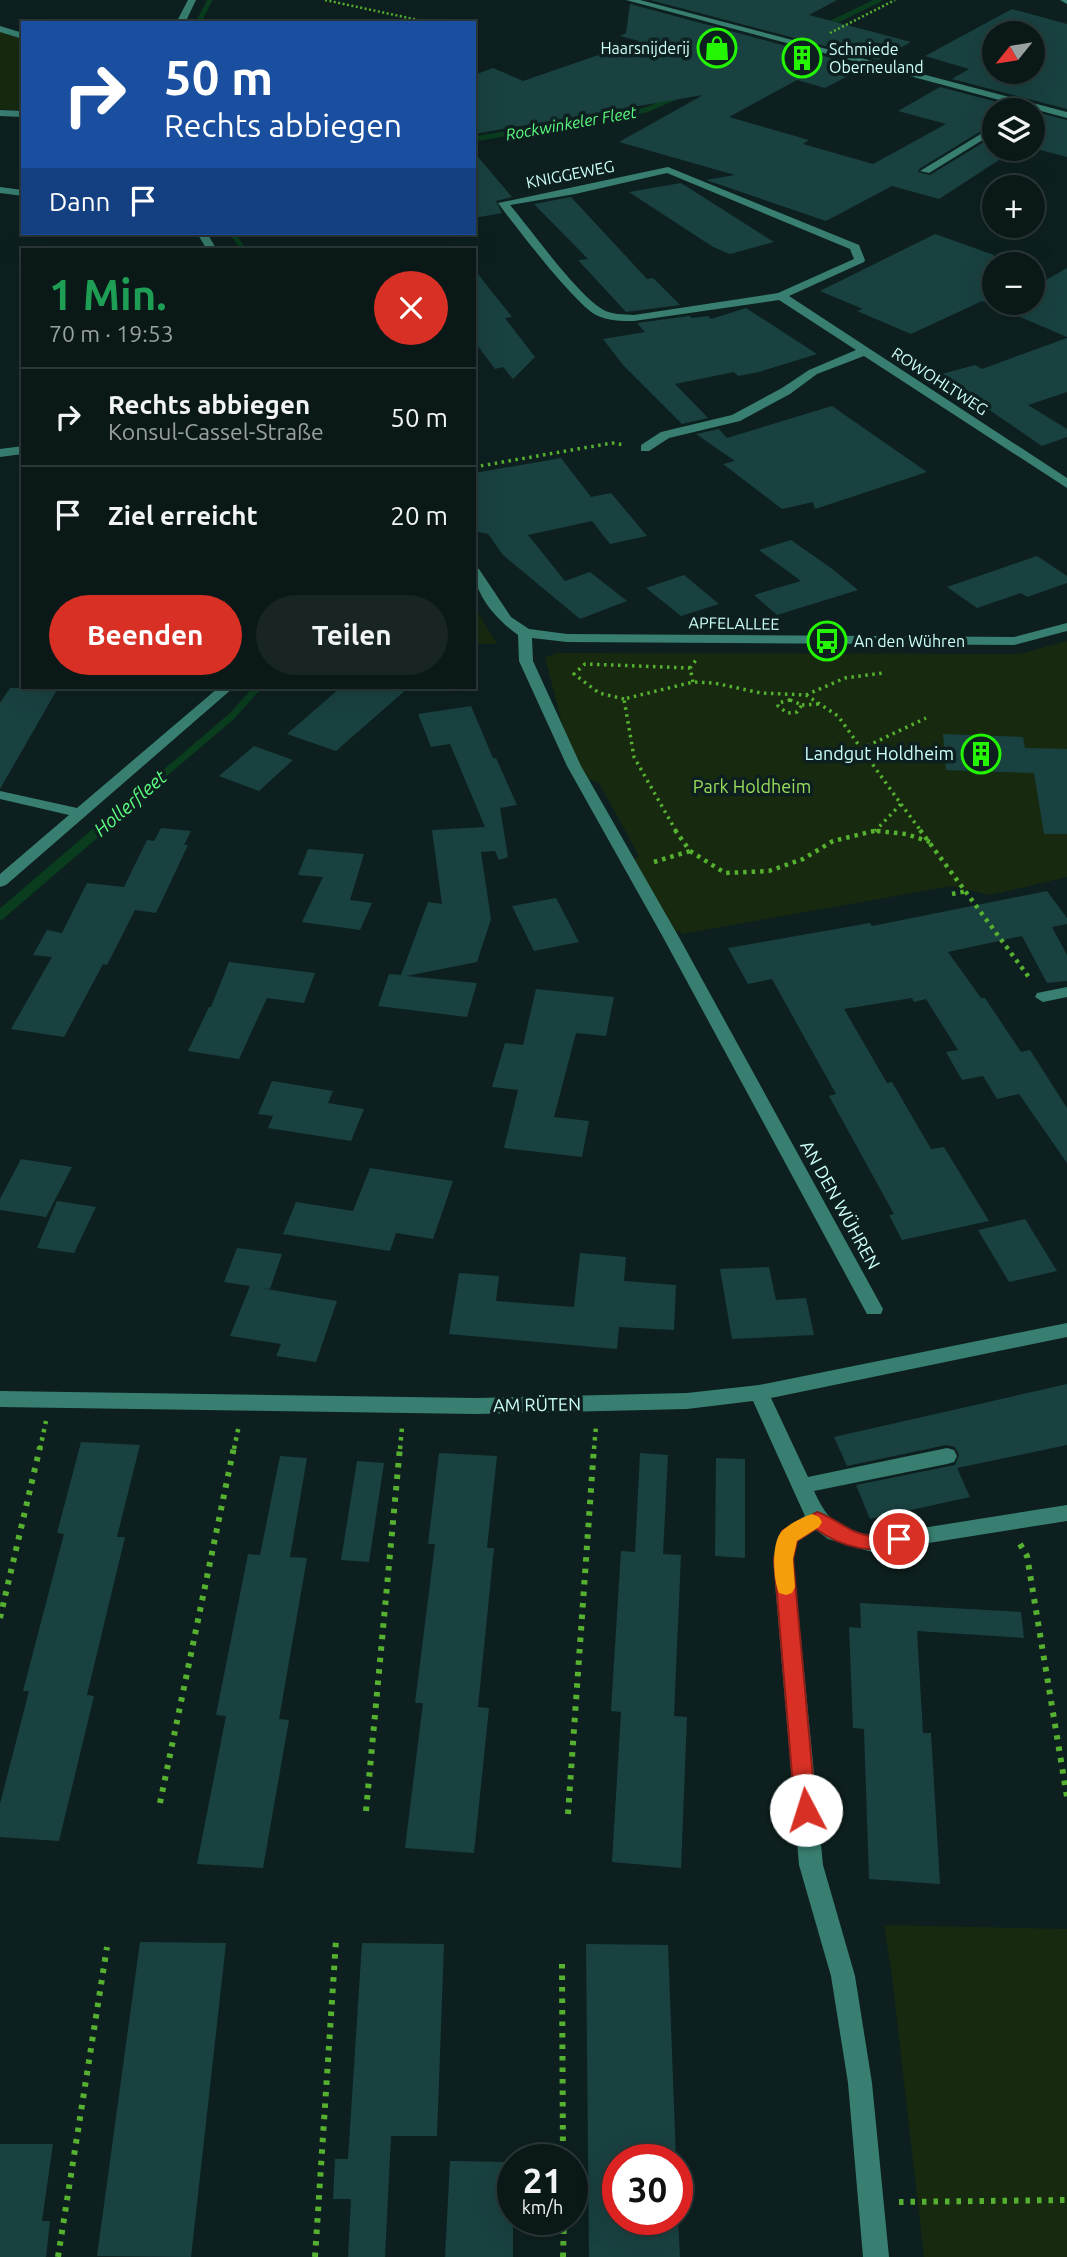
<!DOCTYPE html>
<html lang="de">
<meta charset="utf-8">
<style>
body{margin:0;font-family:Ubuntu,sans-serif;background:#182524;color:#f1f3f6;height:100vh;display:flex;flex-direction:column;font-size:26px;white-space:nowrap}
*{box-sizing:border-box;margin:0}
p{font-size:23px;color:#99a0a1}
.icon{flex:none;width:38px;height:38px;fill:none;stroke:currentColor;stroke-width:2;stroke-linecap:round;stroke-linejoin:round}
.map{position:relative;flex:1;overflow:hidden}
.panel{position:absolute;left:21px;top:248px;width:455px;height:441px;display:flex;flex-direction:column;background:#0a1817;border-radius:0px;box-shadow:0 7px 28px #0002,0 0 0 2px #2a3736}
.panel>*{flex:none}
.banner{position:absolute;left:21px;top:21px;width:455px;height:214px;border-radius:0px;box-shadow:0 7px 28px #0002,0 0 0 2px #2a3736;background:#1a4fa0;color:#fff;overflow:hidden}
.needle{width:46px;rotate:240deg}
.controls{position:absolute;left:982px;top:21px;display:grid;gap:14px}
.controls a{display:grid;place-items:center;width:63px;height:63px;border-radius:50%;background:#0a1817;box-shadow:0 7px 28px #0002,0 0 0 2px #2a3736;font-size:35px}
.speed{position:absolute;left:497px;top:2144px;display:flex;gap:14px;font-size:35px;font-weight:700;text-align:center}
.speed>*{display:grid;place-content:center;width:91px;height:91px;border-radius:50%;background:#0a1817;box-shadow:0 7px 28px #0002,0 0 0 2px #2a3736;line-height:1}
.speed small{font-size:18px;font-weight:400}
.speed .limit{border:10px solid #d22;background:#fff;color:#111}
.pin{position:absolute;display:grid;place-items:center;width:60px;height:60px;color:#fff;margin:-30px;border:4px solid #fff;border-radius:50%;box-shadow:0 2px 7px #0007}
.me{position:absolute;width:77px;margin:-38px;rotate:355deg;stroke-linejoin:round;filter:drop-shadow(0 0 5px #0008)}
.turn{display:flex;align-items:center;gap:24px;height:147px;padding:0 28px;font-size:32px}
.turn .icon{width:91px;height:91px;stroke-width:2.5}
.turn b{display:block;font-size:49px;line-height:60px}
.then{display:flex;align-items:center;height:66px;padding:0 28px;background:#0003;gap:14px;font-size:26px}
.round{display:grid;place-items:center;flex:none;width:74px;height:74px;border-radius:37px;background:#182524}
.overview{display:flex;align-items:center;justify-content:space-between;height:119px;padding:0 28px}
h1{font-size:42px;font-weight:700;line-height:52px;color:#1e9e55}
.primary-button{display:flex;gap:14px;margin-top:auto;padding:14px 28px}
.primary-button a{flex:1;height:80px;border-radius:42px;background:#d93025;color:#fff;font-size:28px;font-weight:700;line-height:80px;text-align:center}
.primary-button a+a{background:#182524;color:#f1f3f6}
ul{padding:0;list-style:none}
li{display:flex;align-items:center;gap:21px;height:98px;padding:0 28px;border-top:2px solid #2a3736}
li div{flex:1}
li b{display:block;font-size:26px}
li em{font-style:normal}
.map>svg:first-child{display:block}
</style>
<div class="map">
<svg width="1067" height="2257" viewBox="0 0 1067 2257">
<rect width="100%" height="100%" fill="#0d201f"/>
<!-- green -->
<g fill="#172a10">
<polygon points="0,31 23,38 23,111 0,109"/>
<polygon points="474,606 497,644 474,644"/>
<polygon points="1067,641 1067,877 990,895 951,886 682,934 680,931 675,932 634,860 639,856 599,783 586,778 565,735 545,657 558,653 1020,654"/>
<polygon points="884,1925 1067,1929 1067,2257 924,2257 892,1976"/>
</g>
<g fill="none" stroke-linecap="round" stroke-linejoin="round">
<!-- stream-far2 -->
<g stroke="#093d1e" stroke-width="5">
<polyline points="198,23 210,0"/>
<polyline points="823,27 879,0"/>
<polyline points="474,139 646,110 679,96"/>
<polyline points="232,233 244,250"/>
</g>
<!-- stream-far1 -->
<polyline stroke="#093d1e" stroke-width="7" points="97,831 232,716 257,688"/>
<!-- stream -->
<polyline stroke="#093d1e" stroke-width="10" points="0,915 99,830"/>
</g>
<!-- building -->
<g fill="#194140" fill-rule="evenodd">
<polygon points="650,0 837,0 809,15 911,42 878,60"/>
<polygon points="630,4 865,67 825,88 797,80 729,117 809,140 803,144 873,164 946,124 898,111 940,87 1028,110 994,110 994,123 919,169 918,172 930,175 994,136 994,149 1016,149 939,199 892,186 826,221 706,180 735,175 619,142 703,95 474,134 474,75 493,68 523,81 639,41 620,36 626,33"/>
<path d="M1012 9 1067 24V109L952 79 969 69 925 56ZM994 33H1032V72H994Z"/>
<polygon points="1032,111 1067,120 1067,157 1032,148"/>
<polygon points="474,152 512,197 496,201 502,213 474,218"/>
<polygon points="681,183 774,242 730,254 713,247 629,192"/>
<polygon points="571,197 647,279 653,278 680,305 626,312 578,260 588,259 534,204"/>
<polygon points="935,234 994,255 994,306 982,301 911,334 857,311 863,309 820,291"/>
<polygon points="1067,268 1067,337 999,308 1008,303 1032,303 1032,288"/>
<polygon points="474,269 512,317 505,318 535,357 513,379 503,367 495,369 474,341"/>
<polygon points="746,308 817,354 759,372 738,376 734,372 675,384 708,418 682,424 623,365 603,339 645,332 637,323 689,316 692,318 708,316 711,319"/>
<polygon points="1067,338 1067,392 1028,405 1067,429 1067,437 1042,446 938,375 975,365 982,369"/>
<polygon points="832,406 927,472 815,509 813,502 782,509 723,464 735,461 696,434 719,429 727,438"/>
<polygon points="561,458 591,497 611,493 647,536 610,544 592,521 528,535 565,581 590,572 627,601 580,619 503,555 488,534 474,531 474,473"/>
<polygon points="791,540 831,568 858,590 777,615 754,595 801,581 759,550"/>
<polygon points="1037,556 1067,576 1067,583 1027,597 1021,593 977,608 947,587"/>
<polygon points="684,575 719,604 681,616 646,588"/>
<polygon points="10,688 58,688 0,789 0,703"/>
<polygon points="340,688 408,688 336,751 287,734"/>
<polygon points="471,706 493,758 496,758 517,805 500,808 508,857 499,860 495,851 481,852 491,919 477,962 406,976 477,983 467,1017 378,1006 389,974 401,975 428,902 442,904 432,830 485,827 450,744 431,747 418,714"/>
<polygon points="943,734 1023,737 1025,748 1067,749 1067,834 1044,834 1034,773 946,770"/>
<polygon points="254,746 293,760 259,791 219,776"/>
<polygon points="161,828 191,831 184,845 188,845 156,913 135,910 107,965 103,964 64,1037 11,1029 52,957 33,955 47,930 62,933 87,883 124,887 147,840 154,841"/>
<polygon points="308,849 364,854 350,900 372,903 360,930 302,922 323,877 298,875"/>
<polygon points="1047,891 1067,918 1067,924 1052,927 1067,955 1067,981 1047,983 1022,936 948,952 981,998 985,998 1021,1052 1030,1050 1067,1108 1067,1163 1019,1094 997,1099 983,1076 962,1080 946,1052 958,1050 926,999 914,1002 912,998 844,1009 887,1083 892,1082 931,1149 944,1147 989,1221 902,1240 889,1215 894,1214 829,1096 836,1094 772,979 748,984 728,948 870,923 872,926"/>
<polygon points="556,898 579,942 534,951 512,906"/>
<polygon points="229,962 315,973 304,1003 267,998 239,1059 188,1051 209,1007 211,1007"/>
<polygon points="536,989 614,997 606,1036 576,1033 554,1117 589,1121 582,1157 504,1148 518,1090 492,1087 505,1043 523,1045"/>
<polygon points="272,1081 333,1091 328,1103 364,1109 351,1141 268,1128 273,1116 258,1114"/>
<polygon points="21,1159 72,1167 46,1217 0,1210 0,1199"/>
<polygon points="370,1168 453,1181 433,1239 396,1233 390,1251 283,1234 296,1202 353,1211"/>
<polygon points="57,1201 96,1207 74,1253 37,1248"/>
<polygon points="1025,1219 1057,1271 1009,1282 978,1230"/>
<polygon points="237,1248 282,1254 270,1289 260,1288 337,1301 316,1362 276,1356 281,1344 230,1336 250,1286 224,1282"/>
<polygon points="580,1253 626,1257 624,1281 676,1285 674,1330 619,1327 617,1349 449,1334 459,1273 499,1276 496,1301 574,1307"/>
<polygon points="769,1267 776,1300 806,1298 814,1335 732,1339 720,1269"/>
<polygon points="1067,1384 1067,1445 957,1468 970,1497 870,1519 856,1485 955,1465 959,1455 955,1447 946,1445 847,1466 834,1437"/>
<polygon points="81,1442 140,1445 117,1537 125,1537 87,1695 94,1696 59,1841 0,1837 0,1804 29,1691 23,1691 64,1534 57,1533"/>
<polygon points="439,1453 497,1456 487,1548 494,1548 478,1707 489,1708 474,1853 405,1848 423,1703 415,1703 435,1544 428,1544"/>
<polygon points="640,1453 668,1455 663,1554 681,1555 674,1716 687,1717 681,1868 612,1862 621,1712 611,1711 621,1551 635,1552"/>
<polygon points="280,1456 307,1458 290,1557 307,1558 279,1719 289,1720 263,1868 197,1864 226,1716 216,1715 248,1554 260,1555"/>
<polygon points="716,1458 745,1459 745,1558 715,1556"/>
<polygon points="357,1461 384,1463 369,1562 341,1560"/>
<polygon points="860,1603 1021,1612 1024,1638 917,1631 923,1733 931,1733 940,1884 869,1879 864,1729 853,1728 849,1627 861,1628"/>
<polygon points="140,1942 226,1943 191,2257 97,2256"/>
<polygon points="362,1943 444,1944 437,2136 391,2136 385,2257 348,2257 351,2199 333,2199 335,2159 348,2159"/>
<polygon points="586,1944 668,1945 676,2160 618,2160 618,2219 678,2219 680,2257 589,2257"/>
<polygon points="0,2144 53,2144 42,2221 50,2221 46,2257 0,2257"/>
<polygon points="450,2161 513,2162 513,2257 445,2257"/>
</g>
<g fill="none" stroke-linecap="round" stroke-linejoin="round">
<!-- path-far3 -->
<g stroke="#55b12f" stroke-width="2.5" stroke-dasharray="2 2.5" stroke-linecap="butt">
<polyline points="325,0 432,23"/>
<polyline points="474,33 478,34"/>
<polyline points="830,33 895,0"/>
</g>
<!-- path-far2 -->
<g stroke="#55b12f" stroke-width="3.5" stroke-dasharray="2.5 4.5" stroke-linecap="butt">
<polyline points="474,467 612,443 625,445"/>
<polyline points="693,682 690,668 696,660"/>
<polyline points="806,695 845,678 883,673"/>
<polyline points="624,699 599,693 574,674 585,664 690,668"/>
<polygon points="790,700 802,705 797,712 787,713 778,706 778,703"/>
<polyline points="802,705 819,704"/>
<polyline points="861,749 926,718"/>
<polyline points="901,804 921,831"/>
<polyline points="676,831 634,757 624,699 693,682 714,683 761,693 806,695 838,716 901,804 875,831"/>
<polyline points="877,831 881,831"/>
</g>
<!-- path-far1 -->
<g stroke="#55b12f" stroke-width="4.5" stroke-dasharray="3.5 5" stroke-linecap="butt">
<polyline points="675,830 690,851"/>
<polyline points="920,830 1031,980"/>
<polyline points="877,831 906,834 930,842"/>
<polyline points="690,851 725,873 769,871 803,859 833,841 878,830"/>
<polyline points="654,862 690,851"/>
<polyline points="952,894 967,891"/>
<polyline points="40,1449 46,1421"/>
<polyline points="234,1449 239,1425"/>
<polyline points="400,1449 402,1427"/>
<polyline points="594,1449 596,1426"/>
</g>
<!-- path -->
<g stroke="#55b12f" stroke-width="6" stroke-dasharray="4.5 7" stroke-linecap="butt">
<polyline points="1020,1544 1027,1556 1067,1797"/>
<polyline points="0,1618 40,1447"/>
<polyline points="160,1803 234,1447"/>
<polyline points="366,1811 400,1447"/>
<polyline points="568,1814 594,1447"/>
<polyline points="562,1964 563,2160"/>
<polyline points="899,2202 1067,2200"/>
<polyline points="58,2257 107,1947"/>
<polyline points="315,2257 336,1940"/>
<polyline points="563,2257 564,2219"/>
</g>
<!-- minor -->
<g fill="#387f71" fill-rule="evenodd">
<polygon points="188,0 196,0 185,23 176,23"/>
<polygon points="626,0 640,0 1067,112 1067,118"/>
<polygon points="1060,0 1067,0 1067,4"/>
<polygon points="0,26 23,33 23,39 0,32"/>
<polygon points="0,110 23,111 23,117 0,116"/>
<polygon points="994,126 994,133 929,173 920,171"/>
<path d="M668 167 859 245 865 260 864 262 789 296 1067 478V488L864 356 817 374 790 394 740 421 669 438 649 451H641V445L661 432 732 415 782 388 809 370 856 350 779 300 634 321C621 321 608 321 596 315 575 304 515 226 498 203ZM667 173 850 249 854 259 778 293 634 315C623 314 611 315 602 309 574 291 533 232 510 205L575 194Z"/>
<polygon points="0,187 23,190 23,196 0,193"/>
<polygon points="197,233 207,233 217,250 207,250"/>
<polygon points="23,446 23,454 0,457 0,449"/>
<path d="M474 568 479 569 511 617 529 629 567 634 1014 637 1067 623V631L1014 645 567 642 532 638 533 661 581 766 680 939 883 1309 881 1314H867L664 939 567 766 519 661 518 635C497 620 474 595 474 568Z"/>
<polygon points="218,688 233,688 6,885 0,887 0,874 69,815 0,799 0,791 77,808"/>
<polygon points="1067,987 1067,997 1043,1002 1035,997 1037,993"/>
<path d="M1067 1323V1337L771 1398 808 1477 947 1448 954 1450 957 1456 954 1462 947 1464 814 1491C830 1525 838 1526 872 1536L1067 1505V1521L872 1552 828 1539 816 1530 797 1542 793 1559 823 1865 855 1976 872 2083 889 2257H863L848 2083 831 1976 799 1865 773 1559 781 1531 805 1516 753 1401 687 1409 475 1414 0 1407V1391L475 1398 687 1393 759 1385Z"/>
</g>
</g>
<!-- route -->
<path fill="#d93025" stroke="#8d1f18" stroke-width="2" d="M817 1512C836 1518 851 1535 873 1536 885 1536 894 1530 906 1534L909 1539 906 1545C875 1555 842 1548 816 1529L797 1541 793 1559 816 1810 813 1816 806 1819 798 1816 795 1810 774 1559 782 1531Z"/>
<!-- slow -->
<path fill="#f59e0b" d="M812 1514 819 1517 822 1522 819 1527 797 1541 793 1559 795 1587 792 1593 786 1595 779 1593C773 1580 771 1542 782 1531 789 1524 803 1517 812 1514Z"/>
<!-- icons -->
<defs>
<symbol id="shop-ring" viewBox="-11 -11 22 22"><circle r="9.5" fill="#0d201f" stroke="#23f502" stroke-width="1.5"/><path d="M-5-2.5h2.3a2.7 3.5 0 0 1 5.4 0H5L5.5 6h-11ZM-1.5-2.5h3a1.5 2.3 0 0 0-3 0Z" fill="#23f502"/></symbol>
<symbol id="building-ring" viewBox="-11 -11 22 22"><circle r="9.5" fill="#0d201f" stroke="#23f502" stroke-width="1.5"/><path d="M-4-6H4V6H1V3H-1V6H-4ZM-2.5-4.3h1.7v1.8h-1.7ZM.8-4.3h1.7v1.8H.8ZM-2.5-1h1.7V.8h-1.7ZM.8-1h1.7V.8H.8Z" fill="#23f502"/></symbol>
<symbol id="bus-ring" viewBox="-11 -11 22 22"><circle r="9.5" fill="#0d201f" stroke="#23f502" stroke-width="1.5"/><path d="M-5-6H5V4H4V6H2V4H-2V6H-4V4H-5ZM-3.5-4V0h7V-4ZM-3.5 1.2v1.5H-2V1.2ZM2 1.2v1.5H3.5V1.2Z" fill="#23f502"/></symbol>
</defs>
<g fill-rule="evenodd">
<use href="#shop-ring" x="695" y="26" width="44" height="44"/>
<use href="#building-ring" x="780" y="36" width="44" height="44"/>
<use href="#bus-ring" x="805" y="619" width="44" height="44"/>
<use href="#building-ring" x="959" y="732" width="44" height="44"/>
</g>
<g text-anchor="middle" stroke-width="7" stroke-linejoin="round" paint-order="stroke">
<!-- far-poi labels -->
<g font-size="16" fill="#cdfff9" stroke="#0d201f" text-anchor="start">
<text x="690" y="54" text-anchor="end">Haarsnijderij</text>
<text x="829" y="55">Schmiede<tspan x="829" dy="18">Oberneuland</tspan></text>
<text x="854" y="647">An den Wühren</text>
</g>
<!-- far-water labels -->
<g font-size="16" font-style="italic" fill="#5cfe81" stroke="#0d201f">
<text transform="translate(571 123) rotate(-10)" y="6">Rockwinkeler Fleet</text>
</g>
<!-- far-street labels -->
<g font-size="16" fill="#cdfff9" stroke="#0d201f">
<text transform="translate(570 174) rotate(-11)" y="6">KNIGGEWEG</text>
<text transform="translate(940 381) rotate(33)" y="6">ROWOHLTWEG</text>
<text transform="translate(734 623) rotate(1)" y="6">APFELALLEE</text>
</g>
<!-- poi labels -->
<g font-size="18" fill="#cdfff9" stroke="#0d201f" text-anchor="end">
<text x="954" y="760">Landgut Holdheim</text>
</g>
<!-- park labels -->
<g font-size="18" fill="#9ade5a" stroke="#0d201f">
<text x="752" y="793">Park Holdheim</text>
</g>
<!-- street labels -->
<g font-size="18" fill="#cdfff9" stroke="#0d201f">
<text transform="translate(840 1205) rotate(61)" y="6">AN DEN WÜHREN</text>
<text transform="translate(537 1405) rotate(-1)" y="6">AM RÜTEN</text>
</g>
<!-- water labels -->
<g font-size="19" font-style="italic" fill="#5cfe81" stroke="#0d201f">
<text transform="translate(130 803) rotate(-41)" y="7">Hollerfleet</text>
</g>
</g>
</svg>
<div class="controls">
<a><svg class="needle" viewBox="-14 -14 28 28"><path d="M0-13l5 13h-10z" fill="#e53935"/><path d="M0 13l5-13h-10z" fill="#99a0a1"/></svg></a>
<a><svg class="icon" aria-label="layers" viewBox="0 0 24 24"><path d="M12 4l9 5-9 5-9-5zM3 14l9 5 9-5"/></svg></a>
<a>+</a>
<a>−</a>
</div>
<div class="speed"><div>21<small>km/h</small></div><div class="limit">30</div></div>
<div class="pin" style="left:899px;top:1539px;background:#d93025"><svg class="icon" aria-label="arrive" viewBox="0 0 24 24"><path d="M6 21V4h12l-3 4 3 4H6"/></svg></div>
<svg class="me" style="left:806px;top:1810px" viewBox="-20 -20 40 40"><circle r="19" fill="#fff"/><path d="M0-13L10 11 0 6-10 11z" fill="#d93025"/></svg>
<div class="banner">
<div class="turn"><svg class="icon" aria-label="right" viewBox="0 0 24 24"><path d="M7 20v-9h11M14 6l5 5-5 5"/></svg><div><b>50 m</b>Rechts abbiegen</div></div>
<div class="then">Dann<svg class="icon" aria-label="arrive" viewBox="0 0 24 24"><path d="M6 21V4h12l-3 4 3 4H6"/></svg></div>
</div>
<section class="panel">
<div class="overview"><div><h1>1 Min.</h1><p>70 m · 19:53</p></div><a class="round" style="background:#d93025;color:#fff"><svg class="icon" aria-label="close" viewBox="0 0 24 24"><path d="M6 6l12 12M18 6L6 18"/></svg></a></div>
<ul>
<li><svg class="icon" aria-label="right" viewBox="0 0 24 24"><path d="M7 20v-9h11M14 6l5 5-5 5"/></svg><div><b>Rechts abbiegen</b><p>Konsul-Cassel-Straße</p></div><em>50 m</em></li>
<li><svg class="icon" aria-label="arrive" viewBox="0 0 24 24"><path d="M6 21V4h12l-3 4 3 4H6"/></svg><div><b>Ziel erreicht</b></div><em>20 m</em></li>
</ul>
<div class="primary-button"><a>Beenden</a><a>Teilen</a></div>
</section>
</div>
